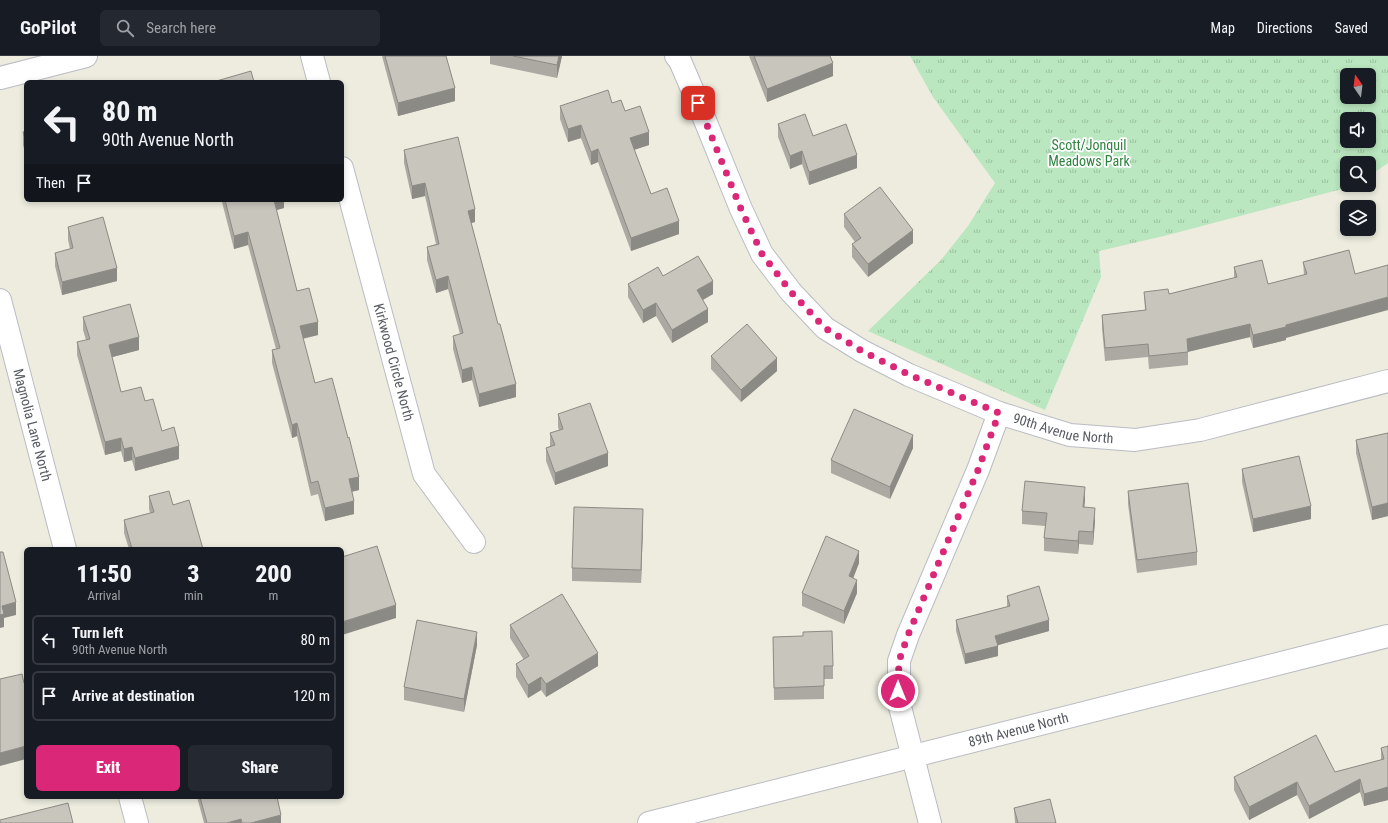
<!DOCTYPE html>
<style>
body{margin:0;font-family:"Roboto Condensed",sans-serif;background:#242831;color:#f1f3f6;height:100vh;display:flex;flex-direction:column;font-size:15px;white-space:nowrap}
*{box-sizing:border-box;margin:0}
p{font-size:13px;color:#9ea1a6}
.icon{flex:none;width:22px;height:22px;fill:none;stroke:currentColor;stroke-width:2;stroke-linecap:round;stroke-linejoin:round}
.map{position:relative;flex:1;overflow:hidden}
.side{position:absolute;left:24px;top:491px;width:320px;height:252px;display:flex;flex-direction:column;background:#171b24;border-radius:6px;box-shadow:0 2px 6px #0003}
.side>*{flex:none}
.top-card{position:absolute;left:24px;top:24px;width:320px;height:122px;border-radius:6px;box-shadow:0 2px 6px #0003;background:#171b24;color:#f1f3f6;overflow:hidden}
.needle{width:26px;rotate:346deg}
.controls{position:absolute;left:1340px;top:12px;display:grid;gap:8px}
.controls a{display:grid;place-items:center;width:36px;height:36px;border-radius:6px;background:#171b24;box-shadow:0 2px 6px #0003;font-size:20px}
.pin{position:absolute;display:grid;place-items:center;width:34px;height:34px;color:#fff;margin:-17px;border-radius:8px;box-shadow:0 2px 6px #0006}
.me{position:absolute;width:44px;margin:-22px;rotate:0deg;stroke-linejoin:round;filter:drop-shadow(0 0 3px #0008)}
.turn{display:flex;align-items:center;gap:14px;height:84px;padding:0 12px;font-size:18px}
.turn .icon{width:52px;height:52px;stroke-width:2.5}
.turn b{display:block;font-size:28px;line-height:34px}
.then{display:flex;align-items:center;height:38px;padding:0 12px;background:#0003;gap:8px;font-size:15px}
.eta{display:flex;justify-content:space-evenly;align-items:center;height:68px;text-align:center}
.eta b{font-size:24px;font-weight:800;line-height:28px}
.cta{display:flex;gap:8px;margin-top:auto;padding:8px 12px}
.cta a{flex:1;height:46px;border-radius:6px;background:#db2777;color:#fff;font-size:16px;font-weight:800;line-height:46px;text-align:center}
.cta a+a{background:#242831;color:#f1f3f6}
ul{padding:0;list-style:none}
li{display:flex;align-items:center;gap:12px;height:50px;margin:0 8px 6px;padding:0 4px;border:2px solid #363941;border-radius:6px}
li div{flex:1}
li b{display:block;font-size:15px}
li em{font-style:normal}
header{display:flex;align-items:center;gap:24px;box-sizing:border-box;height:56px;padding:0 20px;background:#171b24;border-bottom:1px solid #363941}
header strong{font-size:19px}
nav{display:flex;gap:22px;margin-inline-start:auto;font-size:14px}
.search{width:280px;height:36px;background:#242831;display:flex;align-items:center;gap:10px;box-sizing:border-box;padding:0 14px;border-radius:6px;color:#9ea1a6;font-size:15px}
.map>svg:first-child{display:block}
</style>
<header>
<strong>GoPilot</strong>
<div class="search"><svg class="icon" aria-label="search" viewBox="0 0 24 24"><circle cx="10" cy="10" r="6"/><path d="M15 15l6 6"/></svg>Search here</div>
<nav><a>Map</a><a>Directions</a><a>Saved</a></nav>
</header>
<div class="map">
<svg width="1388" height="767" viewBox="0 0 1388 767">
<defs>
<pattern id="park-tufts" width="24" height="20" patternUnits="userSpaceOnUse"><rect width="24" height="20" fill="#bae7bf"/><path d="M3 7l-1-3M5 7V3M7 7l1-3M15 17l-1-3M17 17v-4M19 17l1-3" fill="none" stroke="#9abe9f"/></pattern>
</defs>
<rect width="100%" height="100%" fill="#edecdf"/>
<!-- park -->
<path fill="url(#park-tufts)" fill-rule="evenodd" d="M910 0H1388V107L1369 120V107H1347V129H1357L1168 179 1099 195 1101 221 1045 354 868 275 941 204 968 170 995 127 933 41ZM1347 19H1369V41H1347ZM1347 63H1369V85H1347Z"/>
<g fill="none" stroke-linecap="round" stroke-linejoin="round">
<defs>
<g id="minor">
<polyline points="312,0 319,26"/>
<path id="s1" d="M676 0 680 5 698 47 741 153 762 198 791 236 825 272 862 295 909 319 999 357 1070 379 1135 384 1200 374 1388 325"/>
<polyline points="0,22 86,0"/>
<path id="s2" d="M342 112 424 418 474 486"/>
<path id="s3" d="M0 244 65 493"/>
<polyline points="130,741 137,767"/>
<polyline points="930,767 899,647 899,605 908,579 978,414 999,357"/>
</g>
<g id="tertiary">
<path id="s4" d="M649 767 1388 580"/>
</g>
</defs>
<!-- minor casing -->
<use href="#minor" stroke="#babcc3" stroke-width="24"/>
<!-- tertiary casing -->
<use href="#tertiary" stroke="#babcc3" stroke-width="24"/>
<!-- minor -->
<use href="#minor" stroke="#fff" stroke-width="22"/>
<!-- tertiary -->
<use href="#tertiary" stroke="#fff" stroke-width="22"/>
</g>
<!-- wall -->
<g fill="#aca9a3">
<polygon points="382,0 446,0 455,45 398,60"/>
<polygon points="490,0 562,0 557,22 490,8"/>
<polygon points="749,0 830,0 833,20 767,46"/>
<polygon points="612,47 625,55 649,89 634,94 651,138 679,178 631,195 598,106 591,109 581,82 568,86 560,63 560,50"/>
<polygon points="778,68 813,80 857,112 809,129 802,108 790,113 778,81"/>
<polygon points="26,75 26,100 23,89 23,76"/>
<polygon points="404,94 475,166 471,167 516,341 479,351 472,324 462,327 453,293 453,280 460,278 448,233 436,237 427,204 427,191 436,188 425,140 412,143 404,107"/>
<polygon points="222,144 284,144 284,152 276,154 297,235 318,279 303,283 315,327 359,434 352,436 354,458 325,465 318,438 311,440 297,380 292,382 272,307 272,294 276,293 248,189 234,193 222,146"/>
<polygon points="844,158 913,187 868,221 852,201 852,188 855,186 844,171"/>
<polygon points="68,171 117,225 62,239 55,210 55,197 70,193 68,184"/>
<polygon points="1349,194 1286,282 1286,284 1253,292 1250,281 1188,296 1188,309 1149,313 1148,301 1105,305 1102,272 1102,259 1145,254 1144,236 1169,238 1234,222 1234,211 1268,228 1304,219 1303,206"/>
<polygon points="663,220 713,238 703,244 708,266 672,287 656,260 643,267 628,241 628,228"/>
<polygon points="83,261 139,294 112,301 121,336 145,345 162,375 179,403 135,415 132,404 124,406 121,395 105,399 77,299 77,286 86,284 83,274"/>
<polygon points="711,300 777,315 741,346 711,313"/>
<polygon points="558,358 608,410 555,429 546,405 546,392 550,390 550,377 559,374 558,371"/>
<polygon points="1388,377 1388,460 1372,464 1356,397 1356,384"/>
<polygon points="913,392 890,443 831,417 831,404"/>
<polygon points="1242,413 1311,463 1253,476 1242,426"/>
<polygon points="1128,435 1197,496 1197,509 1137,517 1128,448"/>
<polygon points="149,440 173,449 203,493 129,493 124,477 124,464 150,457 149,453"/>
<polygon points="1085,444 1084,451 1095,465 1093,489 1079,488 1078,498 1044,495 1044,482 1045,470 1022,468 1022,455"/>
<polygon points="643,466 641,527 572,525 572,512"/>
<polygon points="859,507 853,522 857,537 844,568 802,550 802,537"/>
<polygon points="1007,540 1049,575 998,589 998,600 965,608 956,575 956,564 1007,551"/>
<polygon points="510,569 598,610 546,641 541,634 528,642 516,621 516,608 524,604 510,582"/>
<polygon points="773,581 833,610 833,623 824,623 824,643 774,644"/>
<polygon points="477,589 464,656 404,644 404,631"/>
<polygon points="1388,690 1388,744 1364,750 1360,736 1309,763 1297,739 1249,764 1234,734 1234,721 1335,716 1381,704 1381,692"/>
<polygon points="197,741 277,741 281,767 204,767"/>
<polygon points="1014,752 1056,767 1015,767"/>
</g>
<!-- shaded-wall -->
<g fill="#8c8a84">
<polygon points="559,0 562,0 557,22 557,9"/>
<polygon points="833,7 833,20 767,46 767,33"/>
<polygon points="455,32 455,45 398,60 398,47"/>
<polygon points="581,69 581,82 568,86 568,73"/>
<polygon points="649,76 649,89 630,95 630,82"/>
<polygon points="598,93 598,106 591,109 591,96"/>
<polygon points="802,95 802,108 790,113 790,100"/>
<polygon points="857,99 857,112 809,129 809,116"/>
<polygon points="425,127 425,140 412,143 412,130"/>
<polygon points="273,144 284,144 284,152 273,155"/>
<polygon points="475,153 475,166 468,168 468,155"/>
<polygon points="679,165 679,178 631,195 631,182"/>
<polygon points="913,174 913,187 868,221 868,208"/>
<polygon points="248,176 248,189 234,193 234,180"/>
<polygon points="117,212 117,225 62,239 62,226"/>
<polygon points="448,220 448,233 436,237 436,224"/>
<polygon points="713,225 713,238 697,247 697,234"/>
<polygon points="1388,241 1388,254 1286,282 1286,284 1253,292 1253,279 1286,269"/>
<polygon points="656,247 656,260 643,267 643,254"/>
<polygon points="708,253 708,266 672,287 672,274"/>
<polygon points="318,266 318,279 300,283 300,270"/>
<polygon points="1250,268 1250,281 1187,296 1187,283"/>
<polygon points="139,281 139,294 109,302 109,289"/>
<polygon points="777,302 777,315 741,346 741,334"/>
<polygon points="472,311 472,324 462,327 462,314"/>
<polygon points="516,328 516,341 479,351 479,338"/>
<polygon points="297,367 297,380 292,382 292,369"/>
<polygon points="913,379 913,392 890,443 890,431"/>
<polygon points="121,382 121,395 105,399 105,386"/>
<polygon points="179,390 179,403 135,415 135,402"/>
<polygon points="132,391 132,404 124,406 124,393"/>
<polygon points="608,397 608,410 555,429 555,417"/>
<polygon points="359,421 359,434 349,436 349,423"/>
<polygon points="1085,431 1085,444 1083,464 1083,451"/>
<polygon points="354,445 354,458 325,465 325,452"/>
<polygon points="1388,447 1388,460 1372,464 1372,451"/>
<polygon points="1311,450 1311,463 1253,476 1253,463"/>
<polygon points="1095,452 1095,465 1093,489 1093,476"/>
<polygon points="643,453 643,466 641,527 641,514"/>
<polygon points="1079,475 1079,488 1078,498 1078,485"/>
<polygon points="859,495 859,507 849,533 849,520"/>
<polygon points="857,524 857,537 844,568 844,555"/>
<polygon points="16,546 16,559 4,562 4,571 0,572 0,559 2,550"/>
<polygon points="396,549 396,562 342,579 342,566"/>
<polygon points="1049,564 1049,575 995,590 995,580"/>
<polygon points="477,576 477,589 464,656 464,643"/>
<polygon points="998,590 998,600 965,608 965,598"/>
<polygon points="598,597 598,610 546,641 546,628"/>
<polygon points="541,621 541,634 528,642 528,629"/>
<polygon points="26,690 26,703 0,710 0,697"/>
<polygon points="1360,723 1360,736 1309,763 1309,750"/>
<polygon points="1297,726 1297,739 1249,764 1249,751"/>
<polygon points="1388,731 1388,744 1364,750 1364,738"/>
<polygon points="281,759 281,767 251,767"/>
<polygon points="241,763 241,767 227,767"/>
</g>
<!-- building -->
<g fill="#c8c5bd" stroke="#8c8a84">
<polygon points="385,0 446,0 455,32 398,47"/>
<polygon points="513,0 559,0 557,9"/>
<polygon points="754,0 830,0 833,7 767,33"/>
<polygon points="251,15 254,26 213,26"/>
<polygon points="608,34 612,47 621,44 625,55 640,50 649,76 630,82 651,138 667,132 679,165 631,182 598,93 591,96 581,69 568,73 560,50"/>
<polygon points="805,58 813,80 846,68 857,99 809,116 802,95 790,100 778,68"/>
<polygon points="26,75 26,87 23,76"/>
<polygon points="458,81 475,153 468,155 498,268 500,268 516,328 479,338 472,311 462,314 453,280 463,277 448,220 436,224 427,191 439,188 425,127 412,130 404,94"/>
<polygon points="880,131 913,174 868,208 852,188 861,182 844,158"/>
<polygon points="225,144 274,144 297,235 309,232 318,266 300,270 315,327 332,322 348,382 349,381 359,421 349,423 354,445 325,452 318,425 311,427 297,367 292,369 272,294 280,292 248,176 234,180"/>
<polygon points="103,161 117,212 62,226 55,197 73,192 68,171"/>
<polygon points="1349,194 1355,218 1388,209 1388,241 1286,269 1286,271 1253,279 1250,268 1187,283 1188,296 1149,300 1148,288 1105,292 1102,259 1146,254 1144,236 1168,233 1169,238 1237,221 1234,211 1262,204 1268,228 1307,218 1303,206"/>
<polygon points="698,200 713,225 697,234 708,253 672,274 656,247 643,254 628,228 658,211 663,220"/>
<polygon points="130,248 139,281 109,289 121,336 141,331 145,345 153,343 162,375 174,371 179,390 135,402 132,391 124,393 121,382 105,386 77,286 90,283 83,261"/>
<polygon points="747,268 777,302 741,334 711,300"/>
<polygon points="590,347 608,397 555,417 546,392 555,389 550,377 563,373 558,358"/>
<polygon points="854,353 913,379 890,431 831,404"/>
<polygon points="1388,377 1388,447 1372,451 1356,384"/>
<polygon points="1299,400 1311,450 1253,463 1242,413"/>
<polygon points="1025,425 1085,431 1083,451 1095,452 1093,476 1079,475 1078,485 1044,482 1047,457 1022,455"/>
<polygon points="1188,427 1197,496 1137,504 1128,435"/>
<polygon points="169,435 173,449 189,444 203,493 132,493 124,464 154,456 149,440"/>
<polygon points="574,451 643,453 641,514 572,512"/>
<polygon points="826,480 859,495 849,520 857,524 844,555 802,537"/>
<polygon points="377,490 396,549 342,566 342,501"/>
<polygon points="0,496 3,496 16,546 2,550 4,558 0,559"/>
<polygon points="1039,530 1049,564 995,580 998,590 965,598 956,564 1010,550 1007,540"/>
<polygon points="562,538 598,597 546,628 541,621 528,629 516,608 529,600 510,569"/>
<polygon points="417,564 477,576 464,643 404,631"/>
<polygon points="832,575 833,610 824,610 824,630 774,632 773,581 803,580 803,576"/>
<polygon points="22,618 24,627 26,627 26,690 0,697 0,623"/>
<polygon points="1316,679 1335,716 1384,703 1381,692 1388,690 1388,731 1364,738 1360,723 1309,750 1297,726 1249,751 1234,721"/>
<polygon points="200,741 277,741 281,759 251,767 242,767 241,763 227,767 207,767"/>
<polygon points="1050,743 1056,767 1018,767 1014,752"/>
<polygon points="68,747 73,767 0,767 0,764"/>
</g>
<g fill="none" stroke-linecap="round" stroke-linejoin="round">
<!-- route -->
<polyline stroke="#db2777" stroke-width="7" stroke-dasharray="0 12.6" points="698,47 741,153 762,198 791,236 825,272 862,295 910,319 999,357 978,414 908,579 899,605 898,635"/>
</g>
<g text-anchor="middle" stroke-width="3.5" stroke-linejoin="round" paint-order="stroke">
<!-- park labels -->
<g font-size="14" fill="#2e833e" stroke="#fff">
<text x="1089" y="94">Scott/Jonquil<tspan x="1089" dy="16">Meadows Park</tspan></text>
</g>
<!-- street labels -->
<g font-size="14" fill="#585b62" stroke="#fff">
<text dy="5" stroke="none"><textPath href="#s2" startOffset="201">Kirkwood Circle North</textPath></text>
<text dy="5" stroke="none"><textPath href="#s3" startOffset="129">Magnolia Lane North</textPath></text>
<text dy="5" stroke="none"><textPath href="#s1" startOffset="574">90th Avenue North</textPath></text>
<text dy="5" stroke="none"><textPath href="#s4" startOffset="381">89th Avenue North</textPath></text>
</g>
</g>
</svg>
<div class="controls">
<a><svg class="needle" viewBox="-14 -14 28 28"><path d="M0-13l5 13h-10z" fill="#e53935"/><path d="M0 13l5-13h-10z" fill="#9ea1a6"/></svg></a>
<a><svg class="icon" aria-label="sound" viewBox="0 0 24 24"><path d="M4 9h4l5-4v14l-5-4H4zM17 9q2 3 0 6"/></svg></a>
<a><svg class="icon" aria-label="search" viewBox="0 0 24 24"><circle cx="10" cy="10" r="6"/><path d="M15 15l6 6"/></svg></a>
<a><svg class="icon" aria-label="layers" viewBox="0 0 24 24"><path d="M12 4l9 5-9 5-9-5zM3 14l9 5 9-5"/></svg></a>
</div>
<div class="pin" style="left:698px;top:47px;background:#d93025"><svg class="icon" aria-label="arrive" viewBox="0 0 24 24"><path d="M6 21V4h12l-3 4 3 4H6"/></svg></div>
<svg class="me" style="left:898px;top:635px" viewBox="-20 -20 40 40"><circle r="17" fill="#db2777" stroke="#fff" stroke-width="3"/><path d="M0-11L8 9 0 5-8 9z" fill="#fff"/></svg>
<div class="top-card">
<div class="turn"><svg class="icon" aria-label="left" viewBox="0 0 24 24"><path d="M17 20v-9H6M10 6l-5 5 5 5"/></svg><div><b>80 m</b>90th Avenue North</div></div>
<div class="then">Then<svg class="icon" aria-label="arrive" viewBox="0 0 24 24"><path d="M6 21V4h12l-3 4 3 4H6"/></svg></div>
</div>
<section class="side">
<div class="eta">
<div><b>11:50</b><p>Arrival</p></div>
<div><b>3</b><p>min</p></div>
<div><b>200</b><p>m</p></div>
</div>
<ul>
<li><svg class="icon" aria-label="left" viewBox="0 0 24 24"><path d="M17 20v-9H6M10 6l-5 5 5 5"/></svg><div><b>Turn left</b><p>90th Avenue North</p></div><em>80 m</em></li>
<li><svg class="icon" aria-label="arrive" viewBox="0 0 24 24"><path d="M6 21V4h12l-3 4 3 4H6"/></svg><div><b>Arrive at destination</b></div><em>120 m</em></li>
</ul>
<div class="cta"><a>Exit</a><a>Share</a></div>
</section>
</div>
